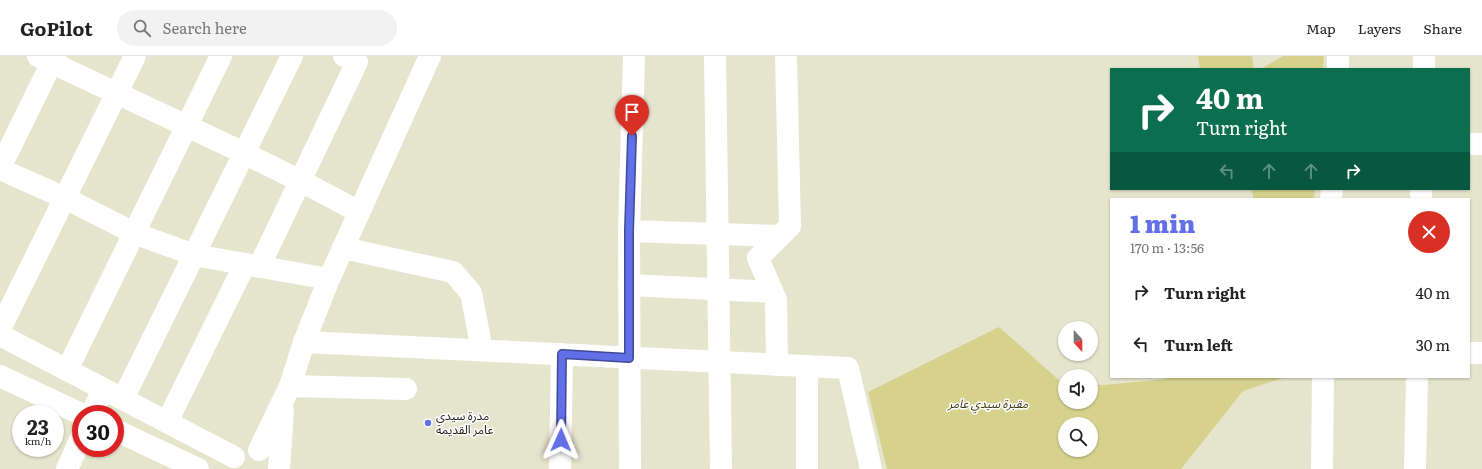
<!DOCTYPE html>
<meta charset="utf-8">
<style>
body{margin:0;font-family:Literata,"Noto Sans Arabic",serif;background:#f2f2f2;color:#222;height:100vh;display:flex;flex-direction:column;font-size:15px;white-space:nowrap}
*{box-sizing:border-box;margin:0}
p{font-size:13px;color:#767676}
.icon{flex:none;width:22px;height:22px;fill:none;stroke:currentColor;stroke-width:2;stroke-linecap:round;stroke-linejoin:round}
.map{position:relative;flex:1;overflow:hidden}
.details{position:absolute;left:1110px;top:142px;width:360px;height:180px;display:flex;flex-direction:column;background:#fff;border-radius:0px;box-shadow:0 1px 3px #0004}
.details>*{flex:none}
.top-card{position:absolute;left:1110px;top:12px;width:360px;height:122px;border-radius:0px;box-shadow:0 1px 3px #0004;background:#0b6e4f;color:#fff;overflow:hidden}
.needle{width:26px;rotate:159deg}
.fabs{position:absolute;left:1058px;top:265px;display:grid;gap:8px}
.fabs a{display:grid;place-items:center;width:40px;height:40px;border-radius:50%;background:#fff;box-shadow:0 1px 3px #0004;font-size:20px}
.speed{position:absolute;left:12px;top:349px;display:flex;gap:8px;font-size:20px;font-weight:700;text-align:center}
.speed>*{display:grid;place-content:center;width:52px;height:52px;border-radius:50%;background:#fff;box-shadow:0 1px 3px #0004;line-height:1}
.speed small{font-size:10px;font-weight:400}
.speed .limit{border:6px solid #d22;background:#fff;color:#111}
.pin{position:absolute;display:grid;place-items:center;width:34px;height:34px;color:#fff;margin:-41px -17px;border-radius:50% 50% 50% 0;rotate:-45deg;box-shadow:0 0 4px #0007}
.pin .icon{rotate:45deg}
.me{position:absolute;width:44px;margin:-22px;rotate:1deg;stroke-linejoin:round;filter:drop-shadow(0 0 3px #0008)}
.turn{display:flex;align-items:center;gap:14px;height:84px;padding:0 20px;font-size:18px}
.turn .icon{width:52px;height:52px;stroke-width:2.5}
.turn b{display:block;font-size:28px;line-height:34px}
.lanes{display:flex;align-items:center;height:38px;padding:0 20px;background:#0003;justify-content:center;gap:20px;direction:ltr}
.lanes .off{opacity:.35}
.round{display:grid;place-items:center;flex:none;width:42px;height:42px;border-radius:21px;background:#f2f2f2}
.headline{display:flex;align-items:center;justify-content:space-between;height:68px;padding:0 20px}
h1{font-size:24px;font-weight:800;line-height:30px;color:#6170e7}
ul{padding:0;list-style:none}
li{display:flex;align-items:center;gap:12px;height:52px;padding:0 20px}
li div{flex:1}
li b{display:block;font-size:15px}
li em{font-style:normal}
header{display:flex;align-items:center;gap:24px;box-sizing:border-box;height:56px;padding:0 20px;background:#fff;border-bottom:1px solid #e0e0e0}
header strong{font-size:19px}
nav{display:flex;gap:22px;margin-inline-start:auto;font-size:14px}
.search{width:280px;height:36px;background:#f2f2f2;display:flex;align-items:center;gap:10px;box-sizing:border-box;padding:0 14px;border-radius:22px;color:#767676;font-size:15px}
.map>svg:first-child{display:block}
</style>
<header>
<strong>GoPilot</strong>
<div class="search"><svg class="icon" aria-label="search" viewBox="0 0 24 24"><circle cx="10" cy="10" r="6"/><path d="M15 15l6 6"/></svg>Search here</div>
<nav><a>Map</a><a>Layers</a><a>Share</a></nav>
</header>
<div class="map">
<svg width="1482" height="413" viewBox="0 0 1482 413">
<rect width="100%" height="100%" fill="#e5e5cd"/>
<!-- green -->
<g fill="#d6d28e" fill-rule="evenodd">
<polygon points="1198,0 1252,0 1254,13 1200,13"/>
<polygon points="1283,0 1324,0 1323,13 1261,13"/>
<polygon points="1252,133 1315,133 1314,143 1253,143"/>
<path d="M999 271 1061 326 1065 327V346H1091V328L1104 329 1165 323 1168 321H1286L1243 335 1181 413H887L868 336ZM1065 368H1091V394H1065Z"/>
</g>
<g fill="none" stroke-linecap="round" stroke-linejoin="round">
<!-- minor -->
<g stroke="#fff" stroke-width="22">
<path d="M38 0C146 52 255 99 359 156"/>
<polyline points="715,0 721,413"/>
<polyline points="1424,13 1424,0"/>
<polyline points="1469,88 1482,88"/>
<polyline points="0,112 55,0"/>
<polyline points="0,113 65,142 134,177 194,199 329,223 304,286 290,330 259,394"/>
<polyline points="1421,143 1421,133"/>
<polyline points="629,175 780,180"/>
<polyline points="343,192 453,216 471,237 482,294"/>
<polyline points="259,211 357,6 344,0"/>
<polyline points="329,223 430,0"/>
<polyline points="629,229 772,236"/>
<polyline points="0,273 135,0"/>
<polyline points="0,279 234,401"/>
<polyline points="304,286 848,312 871,413"/>
<polyline points="1469,297 1482,297"/>
<polyline points="777,309 776,244 758,202 790,170 786,0"/>
<polyline points="807,310 807,413"/>
<polyline points="67,314 221,0"/>
<polyline points="0,320 81,358"/>
<polyline points="290,330 406,333"/>
<polyline points="123,343 292,0"/>
<polyline points="92,358 103,333"/>
<polyline points="167,366 245,208"/>
<polyline points="115,374 198,413"/>
<polyline points="67,413 81,382"/>
<polyline points="279,413 283,354"/>
<polyline points="560,413 562,298"/>
<polyline points="630,413 629,175 634,0"/>
<polyline points="1415,413 1417,321"/>
</g>
<!-- major -->
<g stroke="#fff" stroke-width="22">
<polyline points="1338,13 1338,0"/>
<polyline points="1331,143 1332,133"/>
<polyline points="1322,413 1323,321"/>
</g>
</g>
<g fill="none" stroke-linecap="round" stroke-linejoin="round">
<defs>
<polyline id="route" points="561,384 562,298 629,302 629,175 632,80"/>
</defs>
<!-- route casing -->
<use href="#route" stroke="#3f4996" stroke-width="10"/>
<!-- route -->
<use href="#route" stroke="#6170e7" stroke-width="7"/>
</g>
<!-- markers -->
<circle fill="#6170e7" stroke="#fff" stroke-width="1.5" cx="428" cy="367" r="4"/>
<g text-anchor="middle" stroke-width="3" stroke-linejoin="round" paint-order="stroke">
<!-- park labels -->
<g font-size="12" font-style="italic" fill="#3c390f" stroke="#fff">
<text x="988" y="352">مقبرة سيدي عامر</text>
</g>
<!-- poi labels -->
<g font-size="12" fill="#1d1d14" stroke="#fff" text-anchor="start">
<text x="436" y="364">مدرة سيدي<tspan x="436" dy="14">عامر القديمة</tspan></text>
</g>
</g>
</svg>
<div class="fabs">
<a><svg class="needle" viewBox="-14 -14 28 28"><path d="M0-13l5 13h-10z" fill="#e53935"/><path d="M0 13l5-13h-10z" fill="#767676"/></svg></a>
<a><svg class="icon" aria-label="sound" viewBox="0 0 24 24"><path d="M4 9h4l5-4v14l-5-4H4zM17 9q2 3 0 6"/></svg></a>
<a><svg class="icon" aria-label="search" viewBox="0 0 24 24"><circle cx="10" cy="10" r="6"/><path d="M15 15l6 6"/></svg></a>
</div>
<div class="speed"><div>23<small>km/h</small></div><div class="limit">30</div></div>
<div class="pin" style="left:632px;top:80px;background:#d93025"><svg class="icon" aria-label="arrive" viewBox="0 0 24 24"><path d="M6 21V4h12l-3 4 3 4H6"/></svg></div>
<svg class="me" style="left:561px;top:384px" viewBox="-20 -20 40 40"><path d="M0-17L14 15 0 8-14 15z" fill="#6170e7" stroke="#fff" stroke-width="4"/></svg>
<div class="top-card">
<div class="turn"><svg class="icon" aria-label="right" viewBox="0 0 24 24"><path d="M7 20v-9h11M14 6l5 5-5 5"/></svg><div><b>40 m</b>Turn right</div></div>
<div class="lanes"><svg class="icon off" aria-label="left" viewBox="0 0 24 24"><path d="M17 20v-9H6M10 6l-5 5 5 5"/></svg><svg class="icon off" aria-label="ahead" viewBox="0 0 24 24"><path d="M12 20V5M6 11l6-6 6 6"/></svg><svg class="icon off" aria-label="ahead" viewBox="0 0 24 24"><path d="M12 20V5M6 11l6-6 6 6"/></svg><svg class="icon" aria-label="right" viewBox="0 0 24 24"><path d="M7 20v-9h11M14 6l5 5-5 5"/></svg></div>
</div>
<section class="details">
<div class="headline"><div><h1>1 min</h1><p>170 m · 13:56</p></div><a class="round" style="background:#d93025;color:#fff"><svg class="icon" aria-label="close" viewBox="0 0 24 24"><path d="M6 6l12 12M18 6L6 18"/></svg></a></div>
<ul>
<li><svg class="icon" aria-label="right" viewBox="0 0 24 24"><path d="M7 20v-9h11M14 6l5 5-5 5"/></svg><div><b>Turn right</b></div><em>40 m</em></li>
<li><svg class="icon" aria-label="left" viewBox="0 0 24 24"><path d="M17 20v-9H6M10 6l-5 5 5 5"/></svg><div><b>Turn left</b></div><em>30 m</em></li>
</ul>
</section>
</div>
